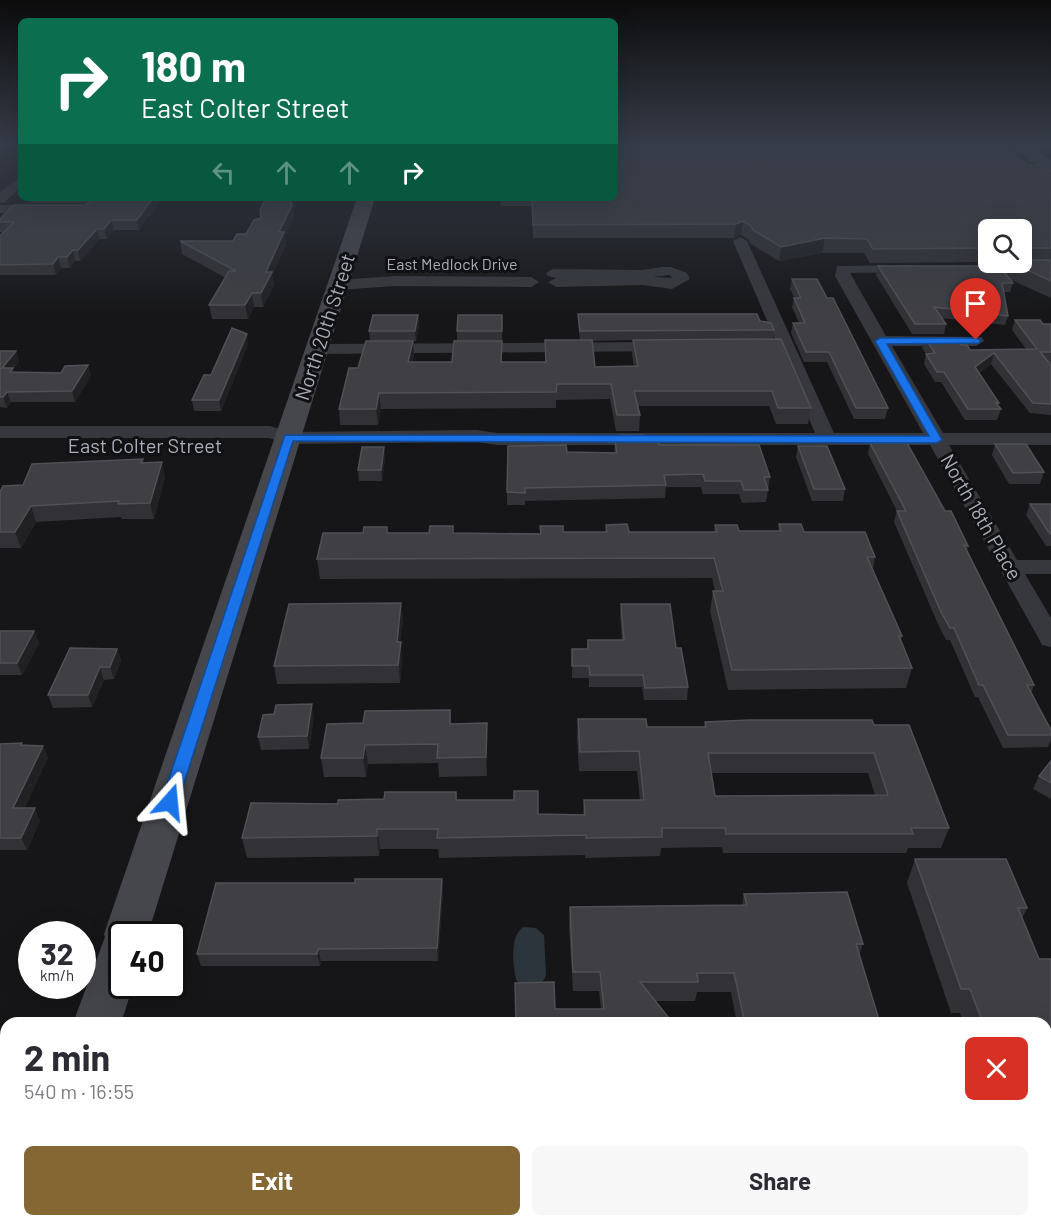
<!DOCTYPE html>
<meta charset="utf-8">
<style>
body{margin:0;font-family:Barlow,sans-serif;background:#f7f7f7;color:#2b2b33;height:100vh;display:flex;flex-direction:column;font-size:22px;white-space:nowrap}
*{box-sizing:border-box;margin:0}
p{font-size:20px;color:#7c7c81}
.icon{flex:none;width:33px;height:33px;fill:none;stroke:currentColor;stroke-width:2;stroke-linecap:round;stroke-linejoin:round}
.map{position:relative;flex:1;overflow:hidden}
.side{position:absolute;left:0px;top:1017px;width:1052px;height:210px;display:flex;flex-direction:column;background:#fff;border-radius:18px 18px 0 0;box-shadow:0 6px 24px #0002}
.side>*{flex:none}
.guide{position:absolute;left:18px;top:18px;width:600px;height:183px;border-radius:9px;box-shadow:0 6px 24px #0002;background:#0b6e4f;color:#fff;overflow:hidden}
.buttons{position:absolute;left:978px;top:219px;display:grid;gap:12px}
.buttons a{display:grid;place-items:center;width:54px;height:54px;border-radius:9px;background:#fff;box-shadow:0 6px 24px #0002;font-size:30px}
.speed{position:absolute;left:18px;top:921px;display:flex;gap:12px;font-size:30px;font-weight:700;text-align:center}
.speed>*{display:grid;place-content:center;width:78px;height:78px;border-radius:50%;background:#fff;box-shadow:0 6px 24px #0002;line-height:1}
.speed small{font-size:15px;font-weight:400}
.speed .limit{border:3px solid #111;border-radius:9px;background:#fff;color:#111}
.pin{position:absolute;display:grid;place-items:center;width:51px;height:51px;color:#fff;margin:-62px -26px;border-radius:50% 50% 50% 0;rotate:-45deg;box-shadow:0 0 6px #0007}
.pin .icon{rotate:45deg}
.me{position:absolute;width:66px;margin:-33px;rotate:18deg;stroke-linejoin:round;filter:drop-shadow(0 0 4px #0008)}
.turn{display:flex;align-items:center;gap:21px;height:126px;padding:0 24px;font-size:27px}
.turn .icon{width:78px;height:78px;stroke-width:2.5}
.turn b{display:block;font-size:42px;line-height:51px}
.lanes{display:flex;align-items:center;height:57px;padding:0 24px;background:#0003;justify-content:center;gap:30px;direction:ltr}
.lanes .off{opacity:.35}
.round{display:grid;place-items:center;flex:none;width:63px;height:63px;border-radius:9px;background:#f7f7f7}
.overview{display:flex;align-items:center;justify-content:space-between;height:102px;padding:0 24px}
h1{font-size:36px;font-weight:700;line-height:45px}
.button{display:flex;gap:12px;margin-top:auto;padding:12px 24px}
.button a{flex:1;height:69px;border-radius:9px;background:#856733;color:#fff;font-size:24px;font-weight:700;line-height:69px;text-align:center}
.button a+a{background:#f7f7f7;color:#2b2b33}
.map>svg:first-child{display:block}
</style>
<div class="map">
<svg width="1051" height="1227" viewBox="0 0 1051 1227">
<rect width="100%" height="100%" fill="#161618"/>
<!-- water -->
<path fill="#2c353c" d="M524 927 536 928 544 935 546 975 541 985 519 984 516 979C513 965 509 935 524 927Z"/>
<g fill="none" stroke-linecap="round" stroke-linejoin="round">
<!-- street -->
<g fill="#37383d" fill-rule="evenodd">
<polygon points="21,176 21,187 5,202 0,203 0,192"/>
<polygon points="0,205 42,205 49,209 42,213 0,213"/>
<polygon points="740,237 747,241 834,433 923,433 835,276 837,266 914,265 916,268 914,271 909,272 850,273 886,336 982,337 984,341 976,346 892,346 943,433 1051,433 1051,445 949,445 1017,560 1051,560 1051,574 1025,574 1051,618 1051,647 1042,645 1039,639 930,445 497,445 477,442 289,444 269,438 0,438 0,426 270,426 290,432 477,430 497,433 815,433 733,241"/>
<path d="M662 267H671L687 273 690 279 672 289 643 285 556 287 548 282 556 278 548 276 546 273 553 269 642 270ZM669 275 673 278 653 277Z"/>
<polygon points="395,276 531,277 539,282 531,287 395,286 338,290 330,285 338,280"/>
<polygon points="665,342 671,343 673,347 671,351 318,354 312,353 310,349 312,345 318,344"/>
</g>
<!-- secondary -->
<g fill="#45474d" fill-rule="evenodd">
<polygon points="1010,144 1028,144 1051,160 1051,173 1045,172"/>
<polygon points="357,198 375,198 148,934 122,934 122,986 133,986 121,1023 73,1023 105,937 104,934"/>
<polygon points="8,1221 64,1221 62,1227 6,1227"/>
</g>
</g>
<!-- wall -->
<g fill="#323236" fill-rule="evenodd">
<polygon points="615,144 1003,144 1027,165 1051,175 1051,298 1009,279 1013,283 1010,292 1004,292 1008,316 1005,325 942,318 946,324 944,334 912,334 876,275 878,266 1002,269 1004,262 1022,262 1022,230 988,230 988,262 870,263 864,253 822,253 779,261 751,244 748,239 741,235 734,238 533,238 532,206 501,206 500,198 615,198 618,167 615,156"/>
<polygon points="28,198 162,198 139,230 114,230 107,239 100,239 80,261 75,261 70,268 61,268 56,275 0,275 0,236 4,232 0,232 0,219 85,205 88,203 29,203"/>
<polygon points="209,198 298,198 293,210 294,217 285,236 286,245 272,275 274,285 263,307 254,307 248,319 212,319 209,305 226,278 182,254 180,241 233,241 246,234 261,218 265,200 209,200"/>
<polygon points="792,279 888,408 885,419 854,419 827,362 804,362 791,333 793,323 799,323 792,307 794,298 795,298 790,289"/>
<path d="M578 314 760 321 774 330 773 340 811 408 808 424H776L769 406H638L640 415 639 431H616L610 399 556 400V408L381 409 378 425H340L339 409 370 341 369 331 418 315 419 325 416 341H413L414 356 412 362H452L457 341V331L502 315V362H545V340H580L578 324ZM633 340 632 355 634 366 595 367 592 341Z"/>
<polygon points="1015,320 1043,324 1051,324 1051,363 1049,363 1051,365 1051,415 1030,413 991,364 979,373 999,403 998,405 1001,409 997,420 965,420 941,382 935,382 924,364 926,354 922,348 925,338 961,345 970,350 1026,349 1012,330"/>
<polygon points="248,344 221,411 194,411 192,400 211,375"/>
<polygon points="0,351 16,351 19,362 13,370 14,372 61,373 88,365 91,376 75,402 11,402 7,408 0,407"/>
<polygon points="619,435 644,441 770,477 766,502 742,503 739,494 703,494 701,487 666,487 665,498 525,501 525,505 507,505 507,492 567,452 614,453 615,441 619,441"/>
<polygon points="870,443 945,511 968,546 967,551 1034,685 1031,694 1051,730 1051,740 1048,747 1003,748 978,697 975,697 950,640 946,640 938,624 894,522 897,511 868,454"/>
<polygon points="995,444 1044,472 1040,484 1009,484 992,455"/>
<polygon points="798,446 845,489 843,501 812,501 796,457"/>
<polygon points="384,447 385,458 382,481 359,481 358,470"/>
<polygon points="143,459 144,463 165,477 154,519 122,519 121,517 36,522 21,548 0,548 0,492 23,485"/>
<polygon points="1030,504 1051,504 1051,546 1046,546 1026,515"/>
<polygon points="779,524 804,532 875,557 873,569 902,636 901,641 912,668 906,688 728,690 710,611 713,591 715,591 712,578 320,579 317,559 388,533 454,533 540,534 563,532 605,532 606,525 629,532 714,532 715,525 739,531 778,531"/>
<polygon points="401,603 403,621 400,642 402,661 400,683 277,684 274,666"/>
<polygon points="621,604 676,648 688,687 687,700 644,700 642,687 589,687 589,678 572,678 572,649 587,649 588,640 622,640 620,616"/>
<polygon points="0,631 34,631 39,643 22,675 0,675"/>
<polygon points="117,649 121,661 114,679 104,680 92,707 53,708 48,695"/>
<polygon points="450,710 451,724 487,742 487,776 439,777 438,763 368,764 366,777 324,777 321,758 363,723"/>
<polygon points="274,714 314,716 309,749 261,750 258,737"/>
<path d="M578 719 647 727H704L705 722 874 725 949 828 941 848H908L906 853H723L722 847 661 848 660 856 585 858V855L439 858 438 849H380L379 856 247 858 242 838 338 804 456 792 457 800 538 814 583 815 584 800H640L637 771H579L577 739ZM711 773H868L875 795 715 796Z"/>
<polygon points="22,743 22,745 43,746 48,758 24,808 40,821 27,850 0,850 0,744"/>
<polygon points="1051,761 1051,799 1033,789 1039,776"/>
<polygon points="915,859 1006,859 1027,908 1022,919 1039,959 1051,959 1051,1227 1020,1227 1018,1221 1046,1221 1046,1023 963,1023 960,1013 951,1013 907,883"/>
<polygon points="443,891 438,961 321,961 320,966 201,966 197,954"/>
<polygon points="744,894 863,944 859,955 880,1023 703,1023 703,1019 736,1019 731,992 697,992 695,1001 655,1001 516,1023 555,1009 601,1009 599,991 573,991 569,926 570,907 742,905"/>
<polygon points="685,1221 800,1221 801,1227 685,1227"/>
<polygon points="835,1221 947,1221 948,1227 833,1227"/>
</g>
<!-- shaded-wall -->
<g fill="#212124">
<polygon points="0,144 14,144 0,155"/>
<polygon points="153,198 162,198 139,230 137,220"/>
<polygon points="291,198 298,198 293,210 294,217 285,236 286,245 272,275 274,285 263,307 261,293 266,272"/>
<polygon points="111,220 114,230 107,239 104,229"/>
<polygon points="743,221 741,235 734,238 736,224"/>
<polygon points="97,229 100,239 80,261 78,250"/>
<polygon points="825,238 822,253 779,261 781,247"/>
<polygon points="73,250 75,261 70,268 67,257"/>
<polygon points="58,257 61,268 56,275 53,264"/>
<polygon points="252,293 254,307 248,319 245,305"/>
<polygon points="418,315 419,325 416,341 415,331"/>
<polygon points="247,334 248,344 221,411 219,400"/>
<polygon points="413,341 414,356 409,377 408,362"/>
<polygon points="16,351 19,362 13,370 16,379 2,368"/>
<polygon points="994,353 991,364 972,377 975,367"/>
<polygon points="88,365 91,376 75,402 72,391"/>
<polygon points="7,392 11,402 7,408 3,397"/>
<polygon points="379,393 381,409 378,425 376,409"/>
<polygon points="384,447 385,458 382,481 381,470"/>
<polygon points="162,462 165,477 154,519 150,503"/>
<polygon points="31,506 36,522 21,548 15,532"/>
<polygon points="401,603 403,621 398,660 401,642 402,661 400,683 397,642"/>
<polygon points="34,631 39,643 22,675 17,663"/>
<polygon points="117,649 121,661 114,679 110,667"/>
<polygon points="100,667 104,680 92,707 88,695"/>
<polygon points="312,704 314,716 309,749 307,736"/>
<polygon points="487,723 487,776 486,757"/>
<polygon points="365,745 368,764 366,777 363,758"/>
<polygon points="43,746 48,758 19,821 13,808"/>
<polygon points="35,808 40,821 27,850 21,838"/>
<polygon points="377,829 380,849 379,856 377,836"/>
<polygon points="442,879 443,891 438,961 437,948"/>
<polygon points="318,949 321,961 320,966 317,954"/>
<polygon points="235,1221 242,1221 241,1227 234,1227"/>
<polygon points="397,1221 400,1221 399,1227 396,1227"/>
</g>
<!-- building -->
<g fill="#3f3f44" stroke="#4f5156" stroke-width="1.5" fill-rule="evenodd">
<polygon points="616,144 1003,144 1027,165 1040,165 1051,175 1051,248 1022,248 1022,230 988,230 988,248 873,249 867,239 825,238 781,247 753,230 750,225 743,221 736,224 533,225 532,198 615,198 615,167 622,167"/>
<polygon points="91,198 153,198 137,220 111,220 104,229 97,229 78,250 73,250 67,257 58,257 53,264 0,265 0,236 14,222 0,222 0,219 14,205 85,205 94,200"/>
<polygon points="266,198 291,198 290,200 292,205 279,232 284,232 266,272 272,272 261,293 252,293 245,305 209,305 229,271 236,271 180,241 233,241 237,234 246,234 254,220 261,218 260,210"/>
<polygon points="1022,260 1051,260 1051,281 1010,262 1022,262"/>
<polygon points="878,266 999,266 1013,283 1002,283 1008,316 934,307 946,324 915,324"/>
<polygon points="792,279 817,279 827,298 833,298 888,408 856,408 829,352 806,352 793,323 805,323 794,298 801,298"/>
<polygon points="578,314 757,314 760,321 771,323 774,330 580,331"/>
<polygon points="373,315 418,315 415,331 369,331"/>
<polygon points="458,315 502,315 502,331 457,331"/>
<polygon points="1015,320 1040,320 1043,324 1051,324 1051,352 1040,352 1051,365 1051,404 1033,403 994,353 975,367 999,403 996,403 1001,409 968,409 944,372 937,372 926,354 935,353 925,338 956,338 961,345 967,345 970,350 1037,349"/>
<polygon points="232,328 247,334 219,400 192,400 204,375 211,375"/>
<polygon points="781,339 811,408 778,408 772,391 634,391 640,415 617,415 611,384 557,384 556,392 379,393 376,409 339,409 349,368 358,368 366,341 413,341 408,362 452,362 454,341 502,341 501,362 546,362 545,340 592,340 595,367 638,366 633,340"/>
<polygon points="0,351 16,351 2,368 13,368 10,372 61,373 65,366 88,365 72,391 7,392 3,397 0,397"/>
<polygon points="619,435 643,435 644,441 658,441 659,445 759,445 770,477 764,477 768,490 744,490 741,481 705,481 703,474 664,475 666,485 525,488 525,493 507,492 508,446 566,445 567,452 617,453 615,441 620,441"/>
<polygon points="870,443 907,443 945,511 951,511 968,546 964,545 1034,685 1027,685 1051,730 1051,735 1008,735 983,685 979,685 954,628 950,628 941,612 897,511 906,511"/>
<polygon points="995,444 1026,444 1044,472 1013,473"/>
<polygon points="798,446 827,446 845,489 814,489"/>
<polygon points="362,447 384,447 381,470 358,470"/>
<polygon points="143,459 141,463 162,462 150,503 118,504 119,501 31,506 15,532 0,532 0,492 3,486 23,485 32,464"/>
<polygon points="1030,504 1051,504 1051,534 1050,534"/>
<polygon points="627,524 629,532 717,532 715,525 737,525 739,531 781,531 779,524 801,524 804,532 865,532 875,557 867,557 902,636 899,636 912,668 732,670 713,591 723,591 714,558 317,559 323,533 363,533 364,527 387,527 387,533 429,533 430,526 453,526 453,533 541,534 540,526 563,526 563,532 607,532 606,525"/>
<polygon points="401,603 397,642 401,642 398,665 274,666 289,604"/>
<polygon points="621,604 670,604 676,648 681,648 688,687 645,688 643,675 590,675 589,666 572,666 572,649 588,649 588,640 624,640"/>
<polygon points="0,631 34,631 17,663 0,663"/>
<polygon points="70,648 117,649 110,667 100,667 88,695 48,695"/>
<polygon points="312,704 307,736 258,737 263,715 274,714 276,705"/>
<polygon points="450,710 450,724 487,723 486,757 437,758 438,744 365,745 363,758 321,758 327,724 363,723 365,711"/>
<path d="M578 719H646L647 727H706L705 722 749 720H872L874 725H909L949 828H911L913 834H726L725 828H662V837L586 838V835L437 838 438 829H377V836L242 838 251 803 338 804V800L384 799 385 792H456V800H514V791H538V814L585 815 584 800H644L639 751 580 752ZM708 753H874L888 795 715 796Z"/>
<polygon points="22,743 21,745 43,746 13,808 35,808 21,838 0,838 0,744"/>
<polygon points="1051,761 1051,783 1039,776"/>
<polygon points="915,859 1006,859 1027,908 1018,908 1039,959 1051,959 1051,1227 1041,1227 1039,1221 1046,1221 1046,1023 983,1023 970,989 961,989"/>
<polygon points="355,879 442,879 437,948 318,949 317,954 197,954 216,883 355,883"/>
<polygon points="847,892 863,944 856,944 880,1023 704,1023 703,1019 744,1019 734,973 697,973 698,982 640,982 673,1023 516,1023 515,983 554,982 555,1009 604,1009 600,972 573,972 570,907 747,905 744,894"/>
<polygon points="127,1221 235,1221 234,1227 126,1227"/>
<polygon points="286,1221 397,1221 396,1227 285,1227"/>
<rect x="506" y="1221" width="41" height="6"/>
<polygon points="581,1221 618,1221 619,1227 582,1227"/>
<polygon points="688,1221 800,1221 801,1227 689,1227"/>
<polygon points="838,1221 947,1221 948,1227 839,1227"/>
</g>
<!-- sky -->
<linearGradient id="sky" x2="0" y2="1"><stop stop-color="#0c0c0d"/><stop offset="0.46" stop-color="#363c48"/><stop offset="1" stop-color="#363c48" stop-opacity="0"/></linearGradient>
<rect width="1051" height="315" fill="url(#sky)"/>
<!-- route -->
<polygon fill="#1a73e8" stroke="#114b97" stroke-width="1.5" points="976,338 981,340 979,343 887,344 942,440 936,443 293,441 178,802 175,807 170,809 164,807 161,802 285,435 929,436 875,341 880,338"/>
<g text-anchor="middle" stroke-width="6" stroke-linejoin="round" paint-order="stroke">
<!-- far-street labels -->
<g font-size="16" fill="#a8adb8" stroke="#111113">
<text x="452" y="270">East Medlock Drive</text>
</g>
<!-- street labels -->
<g font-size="20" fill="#a8adb8" stroke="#111113">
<text transform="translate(325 327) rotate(-72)" y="7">North 20th Street</text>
<text x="145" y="453">East Colter Street</text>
<text transform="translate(981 517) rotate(60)" y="7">North 18th Place</text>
</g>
</g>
</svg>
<div class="buttons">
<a><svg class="icon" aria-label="search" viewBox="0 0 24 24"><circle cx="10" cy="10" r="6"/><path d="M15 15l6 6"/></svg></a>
</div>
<div class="speed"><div>32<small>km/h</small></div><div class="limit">40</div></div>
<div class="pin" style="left:976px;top:340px;background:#d93025"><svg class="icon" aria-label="arrive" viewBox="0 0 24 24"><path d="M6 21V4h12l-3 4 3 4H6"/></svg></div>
<svg class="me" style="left:170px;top:802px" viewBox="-20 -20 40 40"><path d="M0-17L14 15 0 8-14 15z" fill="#1a73e8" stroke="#fff" stroke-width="4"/></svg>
<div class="guide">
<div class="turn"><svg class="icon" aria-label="right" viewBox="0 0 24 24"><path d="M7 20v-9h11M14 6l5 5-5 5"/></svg><div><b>180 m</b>East Colter Street</div></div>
<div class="lanes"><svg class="icon off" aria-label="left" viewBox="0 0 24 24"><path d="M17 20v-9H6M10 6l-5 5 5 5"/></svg><svg class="icon off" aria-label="ahead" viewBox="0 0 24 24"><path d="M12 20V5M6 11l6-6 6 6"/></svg><svg class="icon off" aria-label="ahead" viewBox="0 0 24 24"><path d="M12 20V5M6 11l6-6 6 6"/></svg><svg class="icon" aria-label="right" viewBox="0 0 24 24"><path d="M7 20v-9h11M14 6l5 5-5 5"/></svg></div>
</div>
<section class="side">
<div class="overview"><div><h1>2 min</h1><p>540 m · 16:55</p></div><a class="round" style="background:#d93025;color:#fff"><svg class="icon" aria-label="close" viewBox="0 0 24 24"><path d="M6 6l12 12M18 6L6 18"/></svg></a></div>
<div class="button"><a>Exit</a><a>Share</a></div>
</section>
</div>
